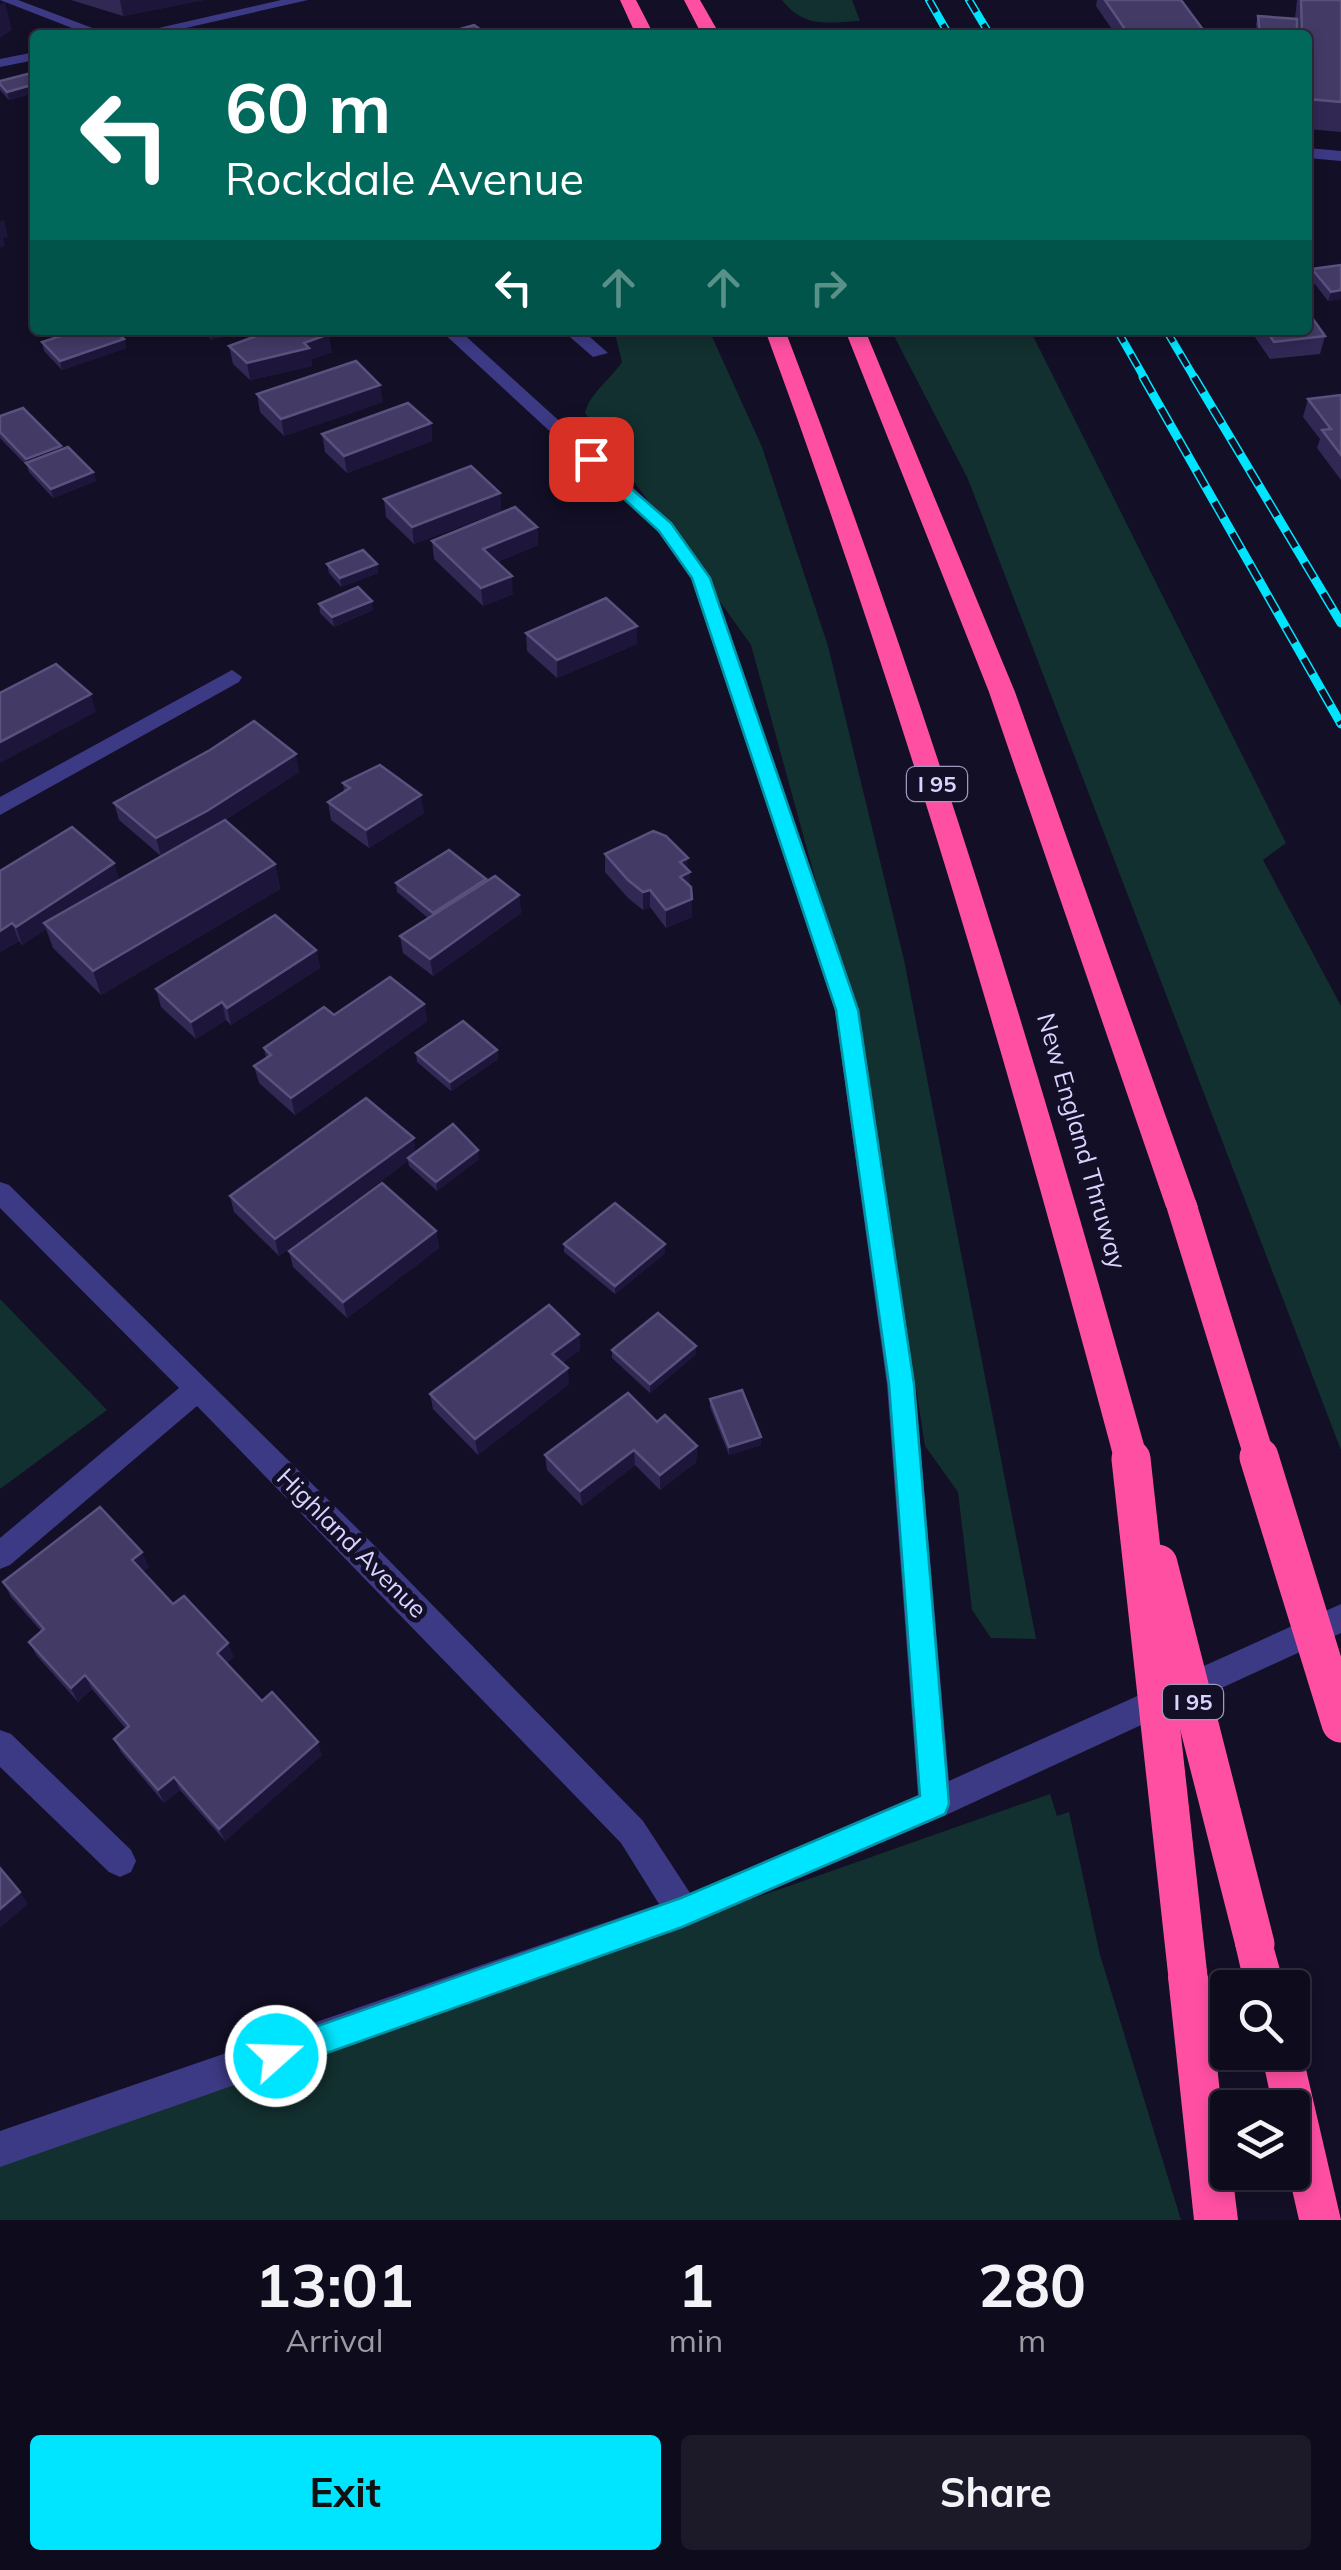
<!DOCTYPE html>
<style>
body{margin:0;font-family:Mulish,sans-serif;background:#1c1929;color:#f1f3f6;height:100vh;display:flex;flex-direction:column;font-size:38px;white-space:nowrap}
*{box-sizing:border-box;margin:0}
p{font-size:32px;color:#9b9ba3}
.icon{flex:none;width:55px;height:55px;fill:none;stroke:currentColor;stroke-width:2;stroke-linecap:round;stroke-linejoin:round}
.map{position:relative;height:2220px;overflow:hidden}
.panel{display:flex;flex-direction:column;background:#0e0b1c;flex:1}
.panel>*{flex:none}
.guide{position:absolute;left:30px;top:30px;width:1282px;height:305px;border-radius:10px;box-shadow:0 5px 15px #0003,0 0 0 2px #2e2b3b;background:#00695c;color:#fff;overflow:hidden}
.controls{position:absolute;left:1210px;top:1970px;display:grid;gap:20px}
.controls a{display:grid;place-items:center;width:100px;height:100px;border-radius:10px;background:#0e0b1c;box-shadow:0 5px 15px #0003,0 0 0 2px #2e2b3b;font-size:50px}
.pin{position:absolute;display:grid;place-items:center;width:85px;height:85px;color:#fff;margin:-42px;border-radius:20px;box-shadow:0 5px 15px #0006}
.me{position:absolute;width:110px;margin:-55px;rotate:70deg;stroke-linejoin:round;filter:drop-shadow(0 0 8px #0008)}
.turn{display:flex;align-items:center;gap:35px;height:210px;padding:0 30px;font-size:45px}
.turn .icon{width:130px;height:130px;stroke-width:2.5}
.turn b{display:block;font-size:70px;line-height:85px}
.lanes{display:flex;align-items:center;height:95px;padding:0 30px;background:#0003;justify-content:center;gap:50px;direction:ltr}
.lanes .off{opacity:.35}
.eta{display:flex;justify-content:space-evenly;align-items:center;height:170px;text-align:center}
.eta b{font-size:60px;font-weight:700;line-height:70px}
.action{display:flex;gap:20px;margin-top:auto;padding:20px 30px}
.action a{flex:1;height:115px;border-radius:10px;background:#00e5ff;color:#111;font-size:40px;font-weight:700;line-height:115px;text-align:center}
.action a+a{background:#1c1929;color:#f1f3f6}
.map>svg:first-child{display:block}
</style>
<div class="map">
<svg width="1341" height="2220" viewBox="0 0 1341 2220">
<rect width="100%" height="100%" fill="#130f26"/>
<!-- green -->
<g fill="#12302f">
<path d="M782 0H852L860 21C826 23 804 28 782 0Z"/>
<path d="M614 330H709L762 447 828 646 904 960 1036 1639 991 1638 972 1610 958 1492 925 1446 866 1064 751 645 585 413C590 393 610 380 622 362Z"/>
<polygon points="891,330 1030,330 1286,843 1263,860 1341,1006 1341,1450 968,479"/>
<polygon points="0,1299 107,1410 0,1489"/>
<polygon points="1050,1794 1057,1816 1069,1812 1100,1955 1181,2220 0,2220 0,2164"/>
</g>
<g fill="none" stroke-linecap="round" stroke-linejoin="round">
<!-- minor -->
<g fill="#3d3a85" fill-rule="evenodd">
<polygon points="0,0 18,0 111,35 90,35"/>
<polygon points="281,0 308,0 155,35 128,35"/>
<polygon points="35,52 35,60 0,67 0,59"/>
<polygon points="1308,148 1341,151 1341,161 1308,158"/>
<polygon points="440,330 459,330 672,523 711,578 859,1010 915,1385 949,1781 1341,1604 1341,1633 946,1815 683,1928 0,2167 0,2131 659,1904 621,1843 197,1406 10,1565 0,1569 0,1538 179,1388 0,1208 0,1182 9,1185 370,1541 643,1821 690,1893 918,1795 887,1385 835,1010 691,578 658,531"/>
<polygon points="562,330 582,330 608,353 593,357"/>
<polygon points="232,670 242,677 239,682 0,815 0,797"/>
<polygon points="0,1730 11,1734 131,1850 136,1861 131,1872 120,1877 109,1872 0,1767"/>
</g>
<!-- highway -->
<g fill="#ff4fa3" fill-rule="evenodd">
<polygon points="620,0 636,0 654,35 636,35"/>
<polygon points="684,0 700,0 720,35 702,35"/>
<path d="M765 330H785C927 700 1042 1077 1148 1459L1143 1470 1131 1474 1119 1470 1114 1459C1012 1078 902 700 765 330Z"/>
<polygon points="845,330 865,330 1015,692 1198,1207 1193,1216 1182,1220 1171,1216 1166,1207 989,692"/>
<polygon points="1255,1924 1269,1930 1285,1988 1245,1988 1235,1944 1241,1930"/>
<polygon points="1188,1957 1202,1963 1208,1977 1228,2172 1232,2172 1238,2220 1194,2220 1168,1977 1174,1963"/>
<polygon points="1292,2036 1302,2052 1341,2220 1299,2220 1288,2172 1292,2172 1292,2108 1273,2108 1261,2052 1292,2052"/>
</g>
<defs>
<g id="rail-far1">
<polyline points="929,0 949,35"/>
<polyline points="969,0 990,35"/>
<polyline points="1117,330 1145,379"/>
<polyline points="1166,330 1195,379"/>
</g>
<g id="rail">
<polyline points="1143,377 1341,724"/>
<polyline points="1194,377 1341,623"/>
</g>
</defs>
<!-- rail-far1 casing -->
<use href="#rail-far1" stroke="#00e5ff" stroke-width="8"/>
<!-- rail casing -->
<use href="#rail" stroke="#00e5ff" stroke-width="9"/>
<!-- rail-far1 -->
<use href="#rail-far1" stroke="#130f26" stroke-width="5" stroke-dasharray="14" stroke-linecap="butt"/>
<!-- rail -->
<use href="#rail" stroke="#130f26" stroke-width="6" stroke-dasharray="18" stroke-linecap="butt"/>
<!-- highway-bridge-far1 -->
<polyline stroke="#ff4fa3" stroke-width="30" points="1182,1207 1260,1459"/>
<!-- highway-bridge -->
<g stroke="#ff4fa3" stroke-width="39">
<polyline points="1259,1457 1341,1723"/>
<polyline points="1131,1459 1188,1977"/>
<polyline points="1158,1564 1255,1944"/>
</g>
</g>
<!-- wall -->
<g fill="#312854">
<polygon points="71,0 203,0 123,16"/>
<polygon points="1097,0 1181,0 1207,35 1116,35 1096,6"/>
<polygon points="1297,0 1341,0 1341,132 1308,129 1308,35 1257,35 1256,24 1258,16 1295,18"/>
<polygon points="35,72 35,93 9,100 0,90 0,81"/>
<polygon points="1341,265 1341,299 1328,301 1310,278 1312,269"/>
<polygon points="201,330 238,330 212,340"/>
<polygon points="1250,330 1308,330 1325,336 1320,354 1270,359"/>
<polygon points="124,339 126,348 62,370 44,351 42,342"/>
<polygon points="229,346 332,352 311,359 312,366 250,380 233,364"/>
<polygon points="257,394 383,402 284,436 260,412"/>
<polygon points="1341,395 1341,480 1317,448 1320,439 1303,417 1308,399"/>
<polygon points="0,416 62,450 93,472 96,481 53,498 29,472 27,466 0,438"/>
<polygon points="431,423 432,441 347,473 325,452 322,434"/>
<polygon points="500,493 501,511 414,544 386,517 384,499"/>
<polygon points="537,527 538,545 497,562 513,594 483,606 434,559 432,541"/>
<polygon points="327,564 377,564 378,573 341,587 329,573"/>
<polygon points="319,604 373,610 334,627 320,613"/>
<polygon points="526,633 637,644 557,678 527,651"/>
<polygon points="299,772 225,820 275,864 280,889 101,995 53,948 46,929 22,945 19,941 0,952 0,871 119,880 161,856 119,820 114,803"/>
<polygon points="343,783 424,813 369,848 331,820 328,802 344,791"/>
<polygon points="605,854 687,869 692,899 692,917 666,928 650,907 643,910 628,898 605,872"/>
<polygon points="486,881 519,895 521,913 433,976 403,953 400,936 428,918 397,892 396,883"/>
<polygon points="316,950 320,968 231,1025 226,1020 196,1039 161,1007 156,989"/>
<polygon points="424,1004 427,1021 295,1115 259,1083 254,1066 266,1058 264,1048 334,1015"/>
<polygon points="497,1050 498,1059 451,1091 417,1062 416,1053"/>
<polygon points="416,1152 479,1159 437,1191 409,1166 408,1161 279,1256 234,1212 230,1196"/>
<polygon points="436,1231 439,1248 347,1318 293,1267 289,1251"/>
<polygon points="564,1244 665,1253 615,1294 564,1252"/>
<polygon points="579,1334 580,1350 562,1363 569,1384 478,1455 433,1409 430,1394"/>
<polygon points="612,1350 696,1354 650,1393 612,1358"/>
<polygon points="710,1399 761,1445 729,1455 710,1407"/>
<polygon points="657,1422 697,1446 696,1462 660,1490 635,1465 582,1506 547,1470 545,1455"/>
<polygon points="149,1567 143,1571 173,1604 234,1657 227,1663 262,1701 322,1755 225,1841 180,1790 164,1803 121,1752 114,1739 126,1729 92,1689 78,1702 37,1656 29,1642 42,1632 11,1597 3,1582"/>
</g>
<!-- shaded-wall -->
<g fill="#1d163a">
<polygon points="120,0 203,0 123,16"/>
<polygon points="5,2 12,30 0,38 0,5"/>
<polygon points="35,84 35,93 9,100 7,92"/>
<polygon points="4,220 8,237 3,238 5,246 0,248 0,221"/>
<polygon points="1341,290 1341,299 1328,301 1331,292"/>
<polygon points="210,330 238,330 212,340"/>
<polygon points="329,334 332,352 311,359 312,366 250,380 247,363"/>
<polygon points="124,339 126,348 62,370 60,361"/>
<polygon points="380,385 383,402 284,436 281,419"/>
<polygon points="431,423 432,441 347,473 344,456"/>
<polygon points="61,446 63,455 28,465 26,459"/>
<polygon points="93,472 96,481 53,498 51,489"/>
<polygon points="500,493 501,511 414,544 412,527"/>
<polygon points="537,527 538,545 484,567 483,549"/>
<polygon points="377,564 378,573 341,587 340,578"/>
<polygon points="512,576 513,594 483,606 481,588"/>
<polygon points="372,601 373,610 334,627 332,617"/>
<polygon points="637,626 637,644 557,678 557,660"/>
<polygon points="91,694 96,712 0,763 0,742"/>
<polygon points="296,754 299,772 211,829 161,856 156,838"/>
<polygon points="421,795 424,813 369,848 366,830"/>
<polygon points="688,858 687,873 690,872 690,889 680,894 680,862"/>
<polygon points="114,863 120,880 44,923 46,929 22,945 16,927"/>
<polygon points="275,864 280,889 101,995 93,971"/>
<polygon points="650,890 650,907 643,910 643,892"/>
<polygon points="519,895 521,913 433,976 430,959"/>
<polygon points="692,899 692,917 666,928 666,910"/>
<polygon points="12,923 19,941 0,952 0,931"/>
<polygon points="316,950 320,968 231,1025 227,1008"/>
<polygon points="222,1002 226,1020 196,1039 191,1022"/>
<polygon points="424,1004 427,1021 295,1115 291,1098"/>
<polygon points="497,1050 498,1059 451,1091 450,1082"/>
<polygon points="414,1138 416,1155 408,1158 408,1161 279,1256 275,1239"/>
<polygon points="478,1150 479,1159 437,1191 436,1182"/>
<polygon points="436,1231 439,1248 347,1318 343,1302"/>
<polygon points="665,1244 665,1253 615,1294 615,1286"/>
<polygon points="579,1334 580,1350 553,1369 552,1354"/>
<polygon points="696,1346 696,1354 650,1393 650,1384"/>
<polygon points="568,1368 569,1384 478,1455 475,1439"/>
<polygon points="761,1437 761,1445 729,1455 729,1447"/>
<polygon points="697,1446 696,1462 660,1490 660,1475"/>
<polygon points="634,1450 635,1465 582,1506 580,1491"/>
<polygon points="142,1552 149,1567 138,1575 132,1560"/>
<polygon points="228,1643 234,1657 223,1667 217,1653"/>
<polygon points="85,1675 92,1689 78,1702 71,1688"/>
<polygon points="318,1742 322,1755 225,1841 219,1829"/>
<polygon points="174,1777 180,1790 164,1803 158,1790"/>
<polygon points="20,1892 28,1904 0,1928 0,1909"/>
</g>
<!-- building -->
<g fill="#433a66" stroke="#5a527e" stroke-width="2.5">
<polygon points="1105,0 1181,0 1207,35 1129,35"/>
<polygon points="1301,0 1341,0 1341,102 1308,99 1308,35 1302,35"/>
<polygon points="1258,16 1297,19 1297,35 1260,35"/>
<polygon points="474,25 488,35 439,35"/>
<polygon points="35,72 35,84 7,92 0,84 0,81"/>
<polygon points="1341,265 1341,290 1331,292 1312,269"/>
<polygon points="1308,312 1325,336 1274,342 1266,330 1308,330"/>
<polygon points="79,330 115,330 124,339 60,361 42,342"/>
<polygon points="273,330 324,330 329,334 304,343 309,348 247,363 229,346"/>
<polygon points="356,361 380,385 281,419 257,394"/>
<polygon points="1341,395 1341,455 1322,430 1331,429 1308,399"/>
<polygon points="408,403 431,423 344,456 322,434"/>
<polygon points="23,408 61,446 26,459 0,432 0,416"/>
<polygon points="68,447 93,472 51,489 26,463"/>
<polygon points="471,466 500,493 412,527 384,499"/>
<polygon points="515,507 537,527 483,549 512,576 481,588 432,541"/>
<polygon points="363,550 377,564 340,578 327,564"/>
<polygon points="358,587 372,601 332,617 319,604"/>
<polygon points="606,598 637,626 557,660 526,633"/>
<polygon points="56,664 91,694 0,742 0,693"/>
<polygon points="254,721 296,754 207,811 156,838 114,803 210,750"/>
<polygon points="380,765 421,795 366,830 328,802 350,788 343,783"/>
<polygon points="225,820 275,864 93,971 44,923"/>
<polygon points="72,827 114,863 16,927 12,923 0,931 0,871"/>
<polygon points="653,831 666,836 688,858 680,862 690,872 680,877 691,887 692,899 666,910 650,890 643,892 628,880 605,854"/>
<polygon points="449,850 486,879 433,913 396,883"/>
<polygon points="495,876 519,895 430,959 400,936"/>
<polygon points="275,915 316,950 227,1008 222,1002 191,1022 156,989"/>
<polygon points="390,977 424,1004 291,1098 254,1066 271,1055 264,1048 324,1007 334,1015"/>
<polygon points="463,1021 497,1050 450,1082 416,1053"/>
<polygon points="366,1098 414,1138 275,1239 230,1196"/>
<polygon points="453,1124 478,1150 436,1182 408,1158"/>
<polygon points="382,1183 436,1231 343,1302 289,1251"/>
<polygon points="615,1203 665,1244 615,1286 564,1244"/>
<polygon points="549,1305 579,1334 552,1354 568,1368 475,1439 430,1394"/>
<polygon points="658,1313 696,1346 650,1384 612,1350"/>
<polygon points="742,1390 761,1437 729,1447 710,1399"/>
<polygon points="628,1393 657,1422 665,1415 697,1446 660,1475 634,1450 580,1491 545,1455"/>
<polygon points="100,1507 142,1552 132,1560 173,1604 184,1596 228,1643 217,1653 262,1701 272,1692 318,1742 219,1829 174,1777 158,1790 114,1739 129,1726 85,1675 71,1688 29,1642 44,1629 3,1582"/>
<polygon points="0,1868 20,1892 0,1909"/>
</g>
<!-- route -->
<polygon fill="#00e5ff" stroke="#0095a6" stroke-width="2.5" points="591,454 671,523 710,578 858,1010 914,1384 949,1804 945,1814 682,1927 276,2071 264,2067 260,2056 264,2045 681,1898 920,1796 889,1384 836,1010 692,578 659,531 585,463 585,455"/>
<g text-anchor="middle" stroke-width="10" stroke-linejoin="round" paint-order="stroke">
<!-- shield labels -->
<g fill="#130f26" stroke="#9e99be" stroke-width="2.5">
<rect x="907" y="767" width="60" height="34" rx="8"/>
<rect x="1163" y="1685" width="60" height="34" rx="8"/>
</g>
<g font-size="22" font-weight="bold" fill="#d9d4ff">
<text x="937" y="792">I 95</text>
<text x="1193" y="1710">I 95</text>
</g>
<!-- street labels -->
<g font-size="25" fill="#d9d4ff" stroke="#130f26">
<text transform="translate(1082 1141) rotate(74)" y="9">New England Thruway</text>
<text transform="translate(352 1543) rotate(45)" y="9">Highland Avenue</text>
</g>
</g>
</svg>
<div class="controls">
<a><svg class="icon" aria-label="search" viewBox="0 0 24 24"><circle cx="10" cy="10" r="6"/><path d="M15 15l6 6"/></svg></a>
<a><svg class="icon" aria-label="layers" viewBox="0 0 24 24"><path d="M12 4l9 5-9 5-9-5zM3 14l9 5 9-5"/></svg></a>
</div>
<div class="pin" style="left:591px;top:459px;background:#d93025"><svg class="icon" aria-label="arrive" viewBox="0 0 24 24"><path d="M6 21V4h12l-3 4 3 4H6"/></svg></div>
<svg class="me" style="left:276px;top:2056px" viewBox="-20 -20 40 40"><circle r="17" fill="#00e5ff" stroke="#fff" stroke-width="3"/><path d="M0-11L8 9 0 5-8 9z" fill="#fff"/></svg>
<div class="guide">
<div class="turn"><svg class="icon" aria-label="left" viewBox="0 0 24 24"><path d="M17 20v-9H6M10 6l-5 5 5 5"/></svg><div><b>60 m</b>Rockdale Avenue</div></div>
<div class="lanes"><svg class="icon" aria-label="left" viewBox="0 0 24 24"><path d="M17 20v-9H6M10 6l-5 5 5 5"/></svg><svg class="icon off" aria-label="ahead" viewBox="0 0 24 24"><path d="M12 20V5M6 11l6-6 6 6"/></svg><svg class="icon off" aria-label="ahead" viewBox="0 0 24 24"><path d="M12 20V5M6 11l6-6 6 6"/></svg><svg class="icon off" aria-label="right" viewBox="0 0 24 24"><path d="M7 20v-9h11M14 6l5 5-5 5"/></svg></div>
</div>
</div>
<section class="panel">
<div class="eta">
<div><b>13:01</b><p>Arrival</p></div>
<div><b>1</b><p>min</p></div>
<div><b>280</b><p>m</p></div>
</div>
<div class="action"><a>Exit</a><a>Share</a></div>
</section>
